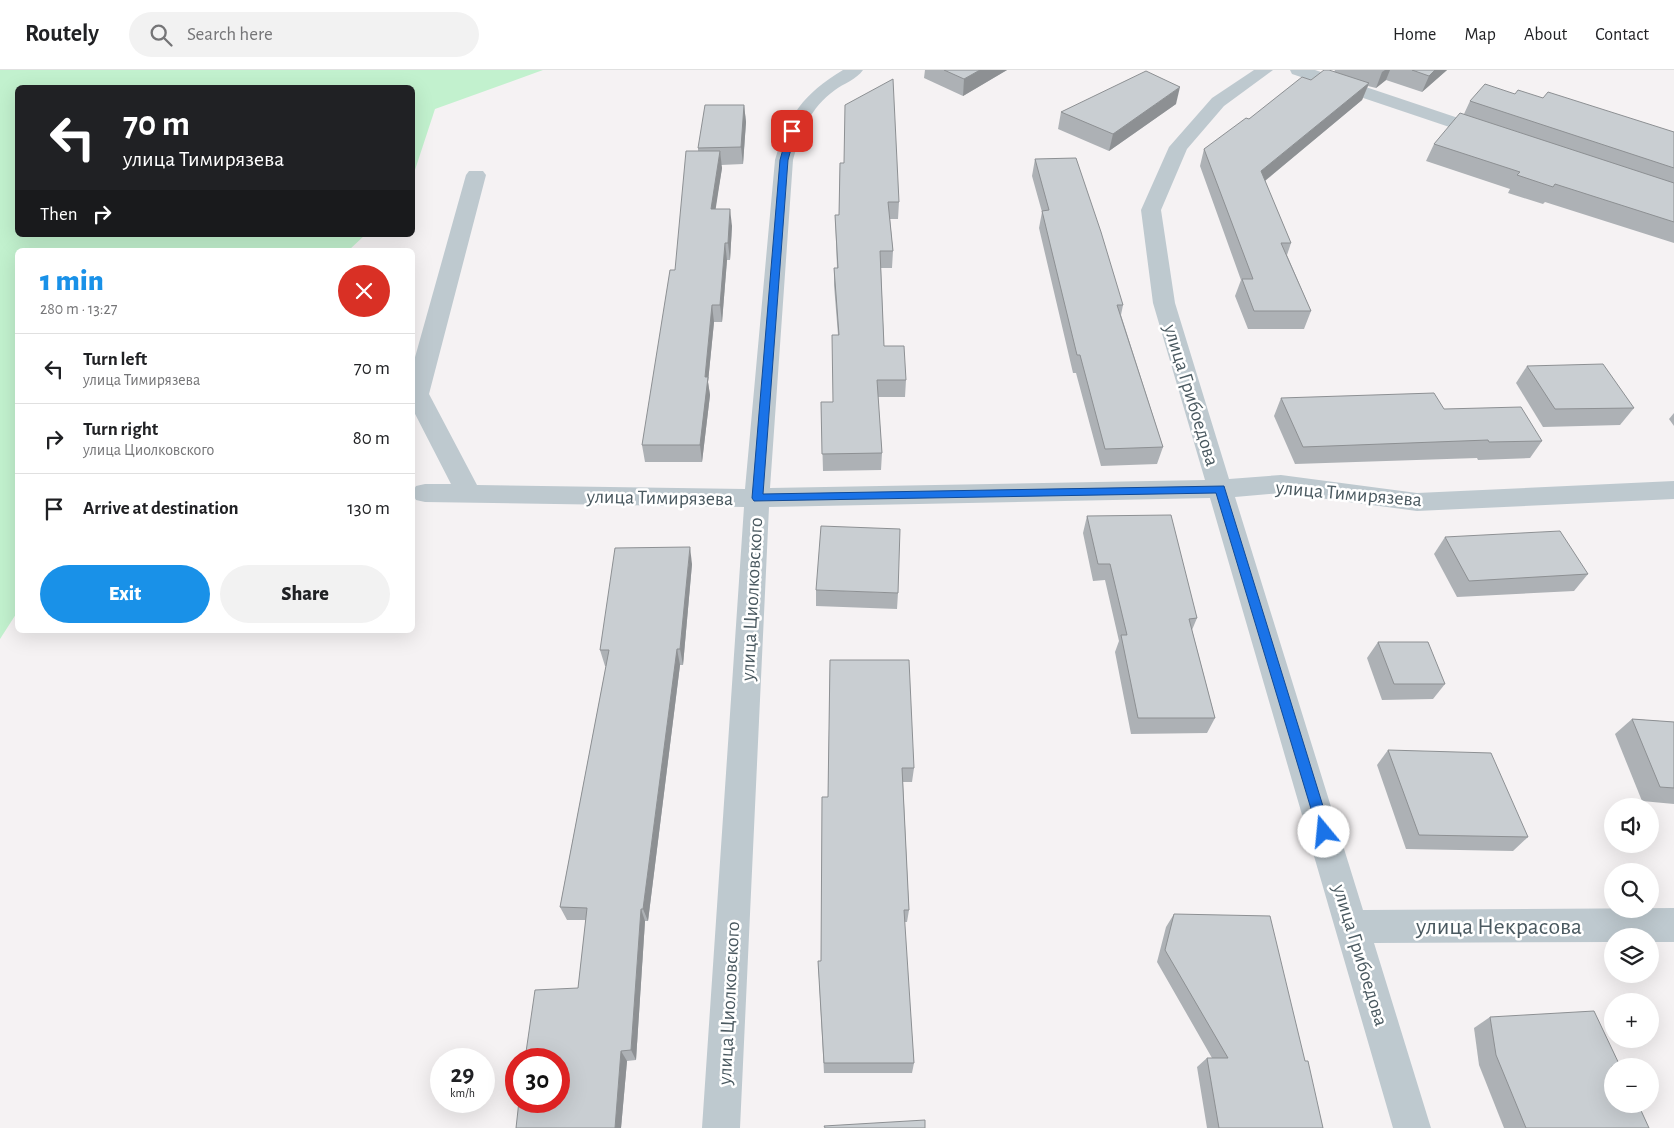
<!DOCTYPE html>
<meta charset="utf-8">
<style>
body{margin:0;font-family:"Alegreya Sans",sans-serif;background:#f2f2f2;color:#202124;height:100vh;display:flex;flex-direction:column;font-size:19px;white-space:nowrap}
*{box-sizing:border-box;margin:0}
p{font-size:16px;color:#757577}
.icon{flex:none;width:28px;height:28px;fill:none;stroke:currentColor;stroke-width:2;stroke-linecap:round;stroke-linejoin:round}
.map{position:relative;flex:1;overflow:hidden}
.side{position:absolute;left:15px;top:178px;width:400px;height:385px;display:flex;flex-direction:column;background:#fff;border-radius:8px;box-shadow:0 5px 20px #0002}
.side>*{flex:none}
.banner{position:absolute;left:15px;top:15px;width:400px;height:152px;border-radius:8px;box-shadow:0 5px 20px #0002;background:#202124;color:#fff;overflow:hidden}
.fabs{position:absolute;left:1604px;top:728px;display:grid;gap:10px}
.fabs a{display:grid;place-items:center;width:55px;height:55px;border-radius:50%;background:#fff;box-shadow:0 5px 20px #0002;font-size:25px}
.speed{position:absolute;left:430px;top:978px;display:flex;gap:10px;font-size:25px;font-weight:700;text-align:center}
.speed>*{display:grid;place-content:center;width:65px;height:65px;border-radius:50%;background:#fff;box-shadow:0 5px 20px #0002;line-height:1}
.speed small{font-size:12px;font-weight:400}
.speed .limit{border:8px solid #d22;background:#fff;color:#111}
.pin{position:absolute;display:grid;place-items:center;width:42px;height:42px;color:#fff;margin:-21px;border-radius:10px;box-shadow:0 2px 8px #0006}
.me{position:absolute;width:55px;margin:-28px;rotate:343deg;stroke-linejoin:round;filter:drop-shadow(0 0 4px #0008)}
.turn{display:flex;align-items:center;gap:18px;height:105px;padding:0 25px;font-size:22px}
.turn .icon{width:65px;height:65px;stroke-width:2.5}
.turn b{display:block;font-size:35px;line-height:42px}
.then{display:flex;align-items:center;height:48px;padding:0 25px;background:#0003;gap:10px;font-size:19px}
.round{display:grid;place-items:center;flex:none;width:52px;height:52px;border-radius:26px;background:#f2f2f2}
.overview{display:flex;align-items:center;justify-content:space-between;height:85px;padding:0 25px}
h1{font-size:30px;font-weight:800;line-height:38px;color:#1991e8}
.action{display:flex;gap:10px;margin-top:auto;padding:10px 25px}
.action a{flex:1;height:58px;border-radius:30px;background:#1991e8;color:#fff;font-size:20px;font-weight:800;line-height:58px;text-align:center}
.action a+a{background:#f2f2f2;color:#202124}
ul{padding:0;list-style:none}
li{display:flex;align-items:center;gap:15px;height:70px;padding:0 25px;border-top:1px solid #e0e0e0}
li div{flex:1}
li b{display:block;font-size:19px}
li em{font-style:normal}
header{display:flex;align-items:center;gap:30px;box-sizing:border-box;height:70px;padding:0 25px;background:#fff;border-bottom:1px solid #e0e0e0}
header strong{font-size:24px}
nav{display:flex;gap:28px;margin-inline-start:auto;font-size:18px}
.search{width:350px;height:45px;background:#f2f2f2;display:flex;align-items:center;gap:12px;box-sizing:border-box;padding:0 18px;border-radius:28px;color:#757577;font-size:19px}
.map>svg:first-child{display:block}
</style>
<header>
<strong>Routely</strong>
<div class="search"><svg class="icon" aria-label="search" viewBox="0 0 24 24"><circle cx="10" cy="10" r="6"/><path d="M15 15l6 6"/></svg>Search here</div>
<nav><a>Home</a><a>Map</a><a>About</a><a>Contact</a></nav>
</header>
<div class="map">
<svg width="1674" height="1058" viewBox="0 0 1674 1058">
<rect width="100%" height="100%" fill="#f5f2f3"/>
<!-- green -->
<polygon fill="#c2f1ce" points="0,0 543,0 435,39 413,106 412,18 18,18 18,165 365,165 349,180 18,180 18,541 0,569"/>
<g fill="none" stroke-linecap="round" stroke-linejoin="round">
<!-- minor -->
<g fill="#bec9cf" fill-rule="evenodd">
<path d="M843 0H863C857 9 843 14 835 20 810 38 801 62 793 90L770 418 1205 410 1153 233 1141 140 1169 77 1212 28 1254 0H1273L1224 36 1187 79 1161 140 1175 233 1229 409 1281 405 1417 423 1674 411V429L1417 441 1281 423 1235 427 1363 840 1674 838V872H1650V866H1612V872L1374 873 1431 1058H1393L1210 428 769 437 740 1058H702L744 437 425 432 416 430 412 423 416 416 425 414H451L412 338V298L466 105 469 101H483L486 105 429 324 477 415 745 419 775 90C788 46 803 24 843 0Z"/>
<polygon points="1290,0 1315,0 1494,60 1497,64 1494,68 1482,68 1292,4"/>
</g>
</g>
<!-- wall -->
<g fill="#adb1b5">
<polygon points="925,0 1007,0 963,26 924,8"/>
<polygon points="1335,0 1447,0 1422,22 1386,10 1376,18 1368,16 1362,30 1265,111 1291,173 1287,185 1311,241 1304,259 1248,259 1235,226 1241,210 1200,96 1204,79 1249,49 1311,10 1334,2"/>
<polygon points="1515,24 1543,28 1674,62 1674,173 1545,132 1543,134 1508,123 1510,119 1426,91 1434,74 1464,44 1470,31"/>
<polygon points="1176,34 1109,81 1058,59 1061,42"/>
<polygon points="744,35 746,52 743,94 721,95 722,98 715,139 732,156 730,190 727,190 722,252 714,252 708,312 710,325 702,392 645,392 642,375 698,81 698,78"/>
<polygon points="1035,89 1123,235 1121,245 1163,377 1157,394 1101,396 1076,303 1073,303 1039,158 1042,142 1032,106"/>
<polygon points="840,93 899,132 898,149 890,149 893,181 892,198 881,198 884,276 906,310 905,327 878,327 882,383 881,400 823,401 821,332 833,332 838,265 834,215 834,198 837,198 835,145 839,145"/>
<polygon points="1527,296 1634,338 1620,355 1543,357 1516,313"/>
<polygon points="1281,328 1444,339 1542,371 1530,388 1478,390 1477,388 1295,394 1274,346"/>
<polygon points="1674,343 1674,356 1669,349"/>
<polygon points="1087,446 1197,548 1192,560 1215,648 1207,663 1131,664 1115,582 1119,571 1105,510 1093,511 1083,463"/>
<polygon points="1445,467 1588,504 1574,521 1457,527 1434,484"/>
<polygon points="692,494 683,595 680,595 648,851 645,851 636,990 627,991 621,1058 516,1058 578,918 586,850 567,850 560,837 606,596 605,596 600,580"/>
<polygon points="816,520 898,523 897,539 816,536"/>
<polygon points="1378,572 1445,614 1433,629 1382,630 1367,588"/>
<polygon points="830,590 914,698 912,712 903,712 909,840 907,852 904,852 914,993 912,1003 824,1003 818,891 821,891 828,727"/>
<polygon points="1632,649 1674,652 1674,734 1642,731 1615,664"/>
<polygon points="1388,680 1528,767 1513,781 1406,779 1377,695"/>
<polygon points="1174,844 1305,991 1323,1058 1207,1058 1197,997 1207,988 1212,988 1157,892 1166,857"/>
<polygon points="1490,947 1649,1058 1504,1058 1479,995 1474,958"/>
</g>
<!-- shaded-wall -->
<g fill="#8d9093">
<polygon points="980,0 1007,0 963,26 964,9"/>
<polygon points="1385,0 1390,0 1386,10 1376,18 1382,2"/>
<polygon points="1435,0 1447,0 1422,22 1429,6"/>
<polygon points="1369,13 1362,30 1255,119 1261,101"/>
<polygon points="1180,17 1176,34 1109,81 1113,64"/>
<polygon points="744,35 746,52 743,94 741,77"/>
<polygon points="720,81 722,98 713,156 711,139"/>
<polygon points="730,139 732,156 730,190 728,173"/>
<polygon points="725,173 727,190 722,252 720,235"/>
<polygon points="712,235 714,252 708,312 710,325 702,392 700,375 705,307"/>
<polygon points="690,477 692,494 683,595 680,579"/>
<polygon points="677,579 680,595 648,851 643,839"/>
<polygon points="641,839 645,851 636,990 631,980"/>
<polygon points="621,981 627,991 621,1058 615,1058"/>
</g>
<!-- building -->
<g fill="#c9ced2" stroke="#8d9093">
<polygon points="944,0 980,0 964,9"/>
<polygon points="1324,0 1329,0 1369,13 1261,101 1291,173 1281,173 1311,241 1254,241 1242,209 1253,209 1204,79 1246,48 1249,49 1302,7 1311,10"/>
<polygon points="1412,0 1435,0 1429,6"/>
<polygon points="1146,1 1180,17 1113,64 1061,42"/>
<polygon points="893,9 899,132 888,132 893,181 880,181 884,276 904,276 906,310 877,310 882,383 822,384 821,332 833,332 832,265 839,265 834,198 838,198 835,145 839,145 840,93 844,93 845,35"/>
<polygon points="1485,14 1515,24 1518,20 1543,28 1548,22 1674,62 1674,98 1470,31"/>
<polygon points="705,35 744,35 741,77 698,78"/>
<polygon points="1460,43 1674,113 1674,152 1555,114 1553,117 1517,105 1520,102 1434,74"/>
<polygon points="686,81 720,81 711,139 730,139 728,173 725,173 720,235 712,235 705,307 708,307 700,375 642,375 670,200 675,200"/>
<polygon points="1076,88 1101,162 1123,235 1117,235 1163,377 1105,379 1080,285 1077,285 1042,141 1049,140 1035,89"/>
<polygon points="1603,294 1634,338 1555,339 1527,296"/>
<polygon points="1434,323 1444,339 1521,337 1542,371 1489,372 1488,370 1303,377 1281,328"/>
<polygon points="1171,445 1197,548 1189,549 1215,648 1138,648 1121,565 1127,565 1110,494 1098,494 1087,446"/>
<polygon points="821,456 900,459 898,523 816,520"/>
<polygon points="1560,461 1588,504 1469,511 1445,467"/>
<polygon points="690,477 680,579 677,579 643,839 641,839 631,980 621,981 615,1058 516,1058 519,1031 559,1031 559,989 525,989 535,920 578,918 587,838 560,837 609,580 600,580 615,478"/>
<polygon points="1378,572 1428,572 1445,614 1394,614"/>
<polygon points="830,590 909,590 914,698 902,698 909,840 904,840 914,993 824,993 818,891 821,891 822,727 828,727"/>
<polygon points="1632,649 1674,652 1674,718 1660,717"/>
<polygon points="1388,680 1491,683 1528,767 1419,765"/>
<polygon points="1174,844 1270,846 1305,991 1308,991 1323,1058 1219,1058 1207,988 1228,988 1165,880"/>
<polygon points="1594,941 1620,996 1612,996 1612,1034 1638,1034 1649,1058 1526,1058 1496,985 1490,947"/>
<polygon points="925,1050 925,1058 825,1058 824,1056"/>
</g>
<!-- route -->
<polygon fill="#1a73e8" stroke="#114b97" points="792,58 796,61 788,90 763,424 1224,416 1331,762 1329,766 1324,768 1320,766 1318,762 1216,423 754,431 752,428 780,90 788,61"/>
<g text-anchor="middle" stroke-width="5" stroke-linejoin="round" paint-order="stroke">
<!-- street labels -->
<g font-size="20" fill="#4a5960" stroke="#fff">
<text transform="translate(1192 325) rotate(73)" y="7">улица Грибоедова</text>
<text transform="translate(1349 423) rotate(5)" y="7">улица Тимирязева</text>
<text transform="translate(660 427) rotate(1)" y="7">улица Тимирязева</text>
<text transform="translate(751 529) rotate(-87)" y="7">улица Циолковского</text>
<text transform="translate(1361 885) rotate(73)" y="7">улица Грибоедова</text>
<text transform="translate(728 933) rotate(-87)" y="7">улица Циолковского</text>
</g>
<!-- near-street labels -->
<g font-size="24" fill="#4a5960" stroke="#fff">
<text x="1499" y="864">улица Некрасова</text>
</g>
</g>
</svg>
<div class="fabs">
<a><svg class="icon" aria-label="sound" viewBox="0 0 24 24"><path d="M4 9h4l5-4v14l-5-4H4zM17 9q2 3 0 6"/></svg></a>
<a><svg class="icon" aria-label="search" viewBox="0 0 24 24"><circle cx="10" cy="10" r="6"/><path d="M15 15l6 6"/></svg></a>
<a><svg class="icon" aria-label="layers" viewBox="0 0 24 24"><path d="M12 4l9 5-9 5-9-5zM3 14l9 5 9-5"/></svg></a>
<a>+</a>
<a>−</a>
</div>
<div class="speed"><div>29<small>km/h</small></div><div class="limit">30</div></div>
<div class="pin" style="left:792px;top:61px;background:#d93025"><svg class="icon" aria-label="arrive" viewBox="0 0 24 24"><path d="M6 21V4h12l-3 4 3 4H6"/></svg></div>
<svg class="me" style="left:1324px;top:762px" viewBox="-20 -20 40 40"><circle r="19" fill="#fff"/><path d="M0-13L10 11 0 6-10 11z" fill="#1a73e8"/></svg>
<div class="banner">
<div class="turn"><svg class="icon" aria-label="left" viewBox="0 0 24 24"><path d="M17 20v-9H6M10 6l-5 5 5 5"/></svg><div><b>70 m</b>улица Тимирязева</div></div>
<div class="then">Then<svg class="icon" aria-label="right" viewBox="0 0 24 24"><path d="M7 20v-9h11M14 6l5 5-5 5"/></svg></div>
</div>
<section class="side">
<div class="overview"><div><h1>1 min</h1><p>280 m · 13:27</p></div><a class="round" style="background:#d93025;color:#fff"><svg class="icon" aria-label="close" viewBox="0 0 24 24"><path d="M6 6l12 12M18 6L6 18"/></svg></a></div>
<ul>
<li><svg class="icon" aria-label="left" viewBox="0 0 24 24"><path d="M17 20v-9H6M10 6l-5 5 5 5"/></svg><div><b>Turn left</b><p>улица Тимирязева</p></div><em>70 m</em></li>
<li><svg class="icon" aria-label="right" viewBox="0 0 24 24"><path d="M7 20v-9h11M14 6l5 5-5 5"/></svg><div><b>Turn right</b><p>улица Циолковского</p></div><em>80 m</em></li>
<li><svg class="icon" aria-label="arrive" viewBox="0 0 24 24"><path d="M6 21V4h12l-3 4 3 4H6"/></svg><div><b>Arrive at destination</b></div><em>130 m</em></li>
</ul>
<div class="action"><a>Exit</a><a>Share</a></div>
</section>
</div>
